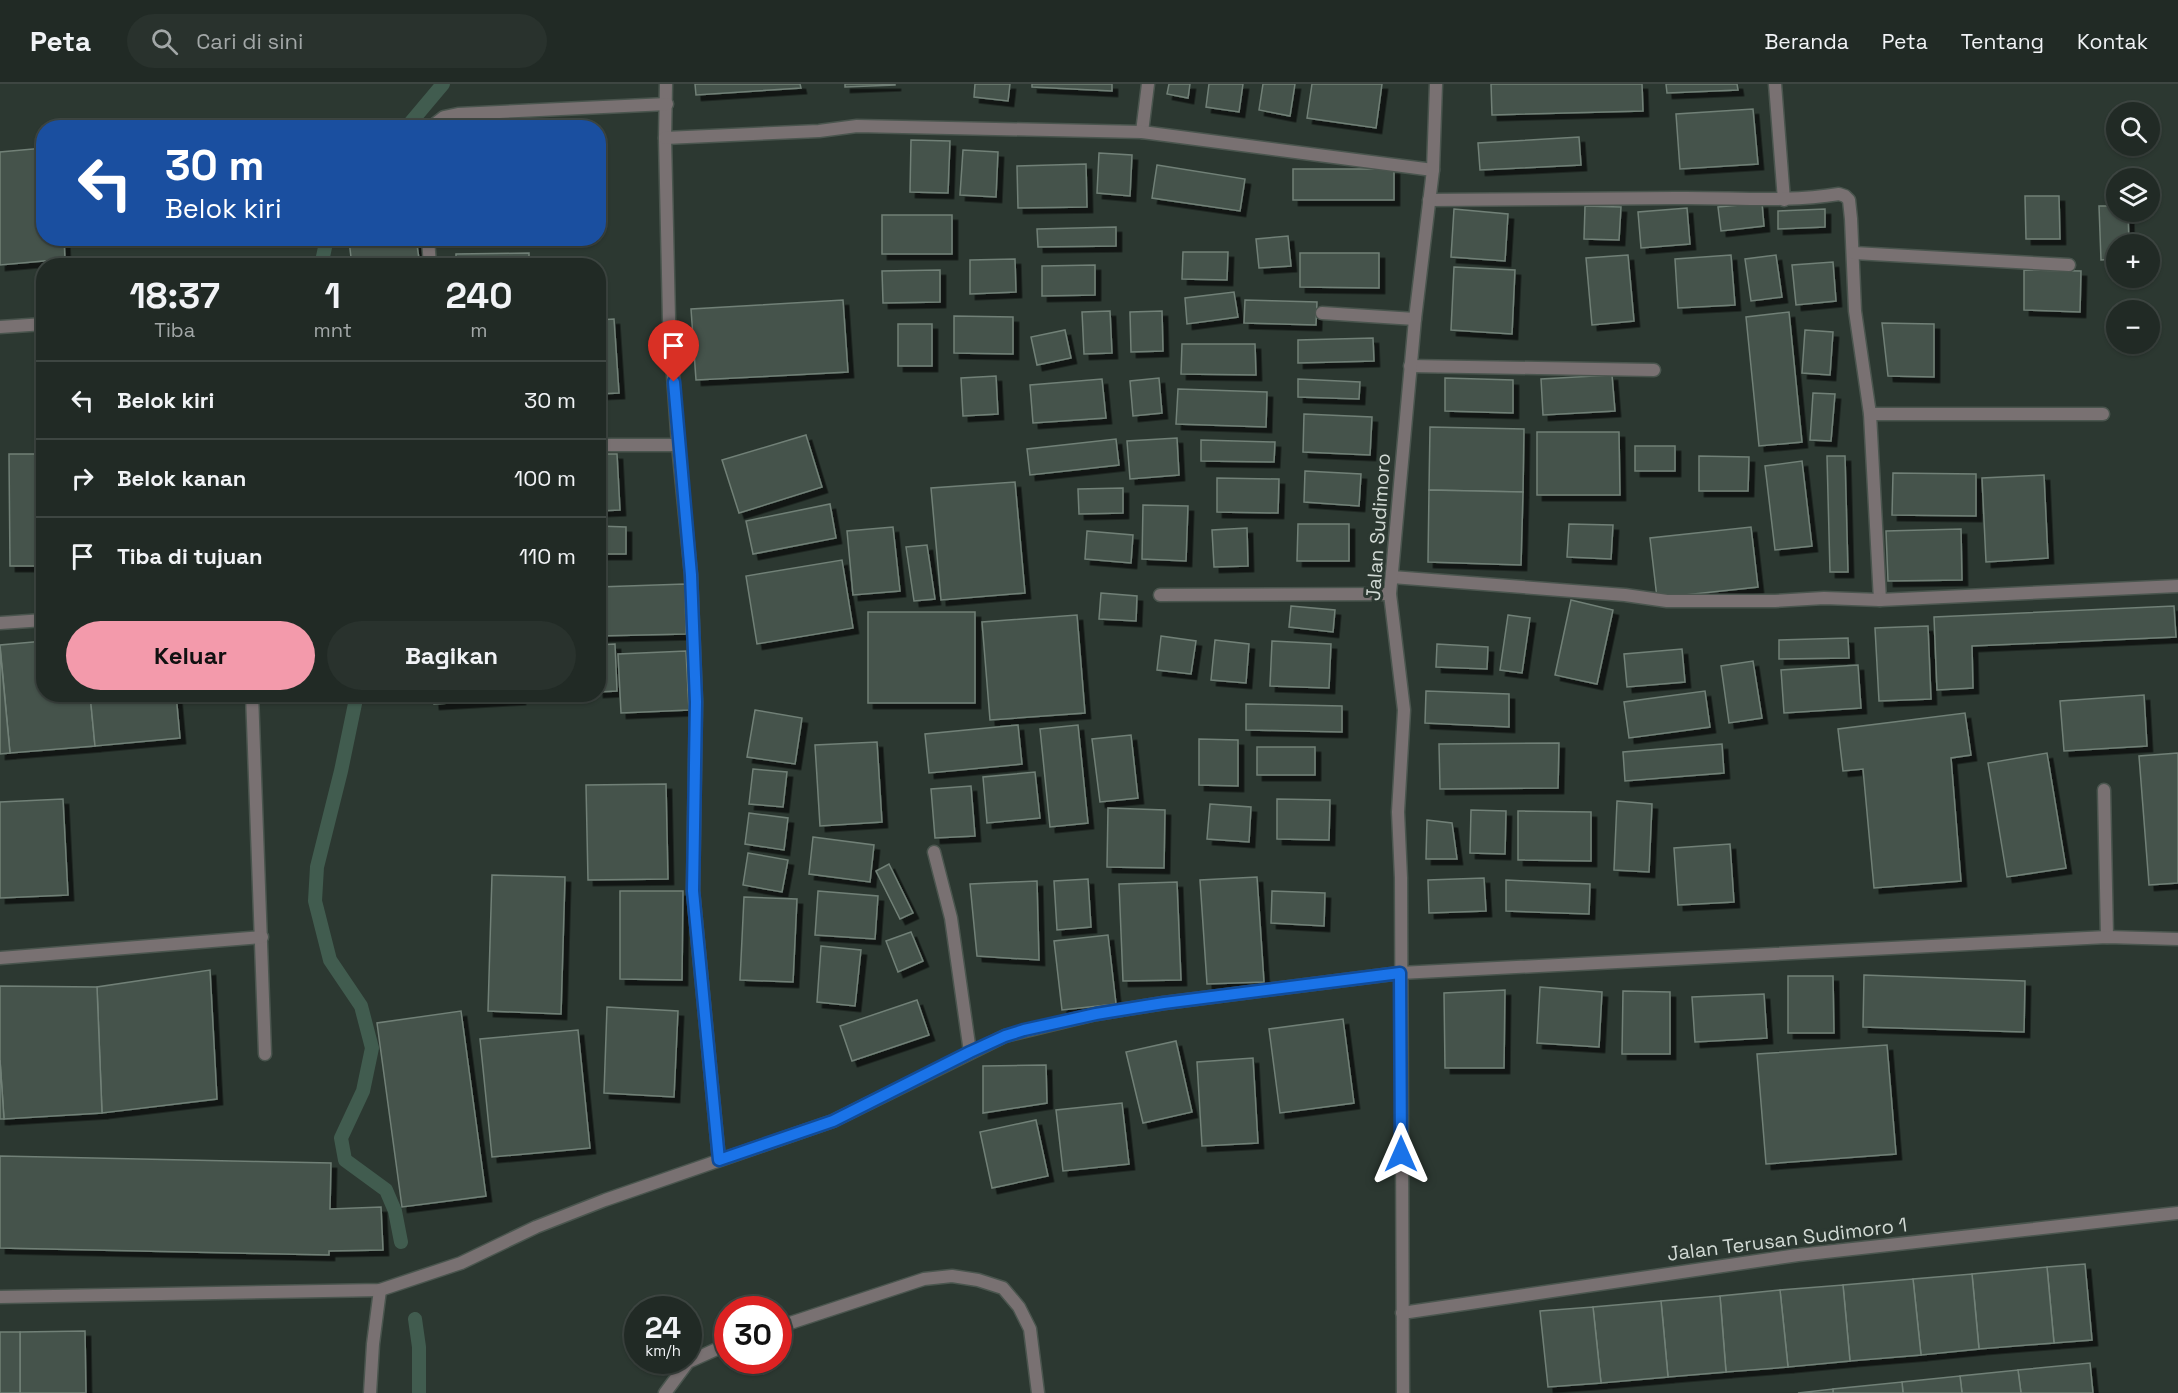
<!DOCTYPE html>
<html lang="id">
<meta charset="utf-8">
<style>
body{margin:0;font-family:"Space Grotesk",sans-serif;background:#29322d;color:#f1f3f6;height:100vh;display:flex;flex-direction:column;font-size:22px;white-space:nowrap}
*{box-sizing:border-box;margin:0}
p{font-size:20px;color:#a2a7a7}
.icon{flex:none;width:33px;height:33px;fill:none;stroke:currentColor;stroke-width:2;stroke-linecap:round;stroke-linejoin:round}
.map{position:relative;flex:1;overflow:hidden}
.drawer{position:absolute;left:36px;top:174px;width:570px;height:444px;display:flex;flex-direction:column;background:#212a25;border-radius:24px;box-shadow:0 2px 4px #0004,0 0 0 2px #3e4642}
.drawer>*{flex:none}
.hud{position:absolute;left:36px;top:36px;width:570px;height:126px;border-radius:24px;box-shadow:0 2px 4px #0004,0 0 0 2px #3e4642;background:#1a4fa0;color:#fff;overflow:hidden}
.buttons{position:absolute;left:2106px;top:18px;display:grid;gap:12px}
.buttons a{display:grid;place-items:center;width:54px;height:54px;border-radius:50%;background:#212a25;box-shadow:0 2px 4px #0004,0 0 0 2px #3e4642;font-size:30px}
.speed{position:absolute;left:624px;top:1212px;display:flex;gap:12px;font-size:30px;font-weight:700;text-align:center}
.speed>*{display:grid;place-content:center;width:78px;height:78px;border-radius:50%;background:#212a25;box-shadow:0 2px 4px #0004,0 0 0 2px #3e4642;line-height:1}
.speed small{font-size:15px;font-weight:400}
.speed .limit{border:9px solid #d22;background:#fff;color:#111}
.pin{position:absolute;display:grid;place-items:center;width:51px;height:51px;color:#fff;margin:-62px -26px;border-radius:50% 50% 50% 0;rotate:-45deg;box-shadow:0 0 6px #0007}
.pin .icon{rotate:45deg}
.me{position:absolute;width:66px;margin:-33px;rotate:0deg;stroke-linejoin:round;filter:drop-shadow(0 0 4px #0008)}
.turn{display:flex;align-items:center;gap:21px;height:126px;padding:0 30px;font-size:27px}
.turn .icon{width:78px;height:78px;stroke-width:2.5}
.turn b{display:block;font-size:42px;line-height:51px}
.eta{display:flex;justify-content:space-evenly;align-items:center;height:102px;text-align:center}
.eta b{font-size:36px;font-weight:700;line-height:42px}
.button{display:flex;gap:12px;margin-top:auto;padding:12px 30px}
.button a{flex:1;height:69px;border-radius:36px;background:#f39aab;color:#111;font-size:24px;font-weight:700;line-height:69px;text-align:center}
.button a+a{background:#29322d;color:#f1f3f6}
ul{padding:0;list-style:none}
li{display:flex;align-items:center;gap:18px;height:78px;padding:0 30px;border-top:2px solid #3e4642}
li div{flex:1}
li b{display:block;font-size:22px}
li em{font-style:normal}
header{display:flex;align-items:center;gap:36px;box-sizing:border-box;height:84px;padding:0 30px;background:#212a25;border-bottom:2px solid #3e4642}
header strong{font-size:28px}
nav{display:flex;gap:33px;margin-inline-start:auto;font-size:21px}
.search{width:420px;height:54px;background:#29322d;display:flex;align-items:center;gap:15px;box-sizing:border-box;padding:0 21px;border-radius:33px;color:#a2a7a7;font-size:22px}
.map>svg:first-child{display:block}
</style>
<header>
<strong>Peta</strong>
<div class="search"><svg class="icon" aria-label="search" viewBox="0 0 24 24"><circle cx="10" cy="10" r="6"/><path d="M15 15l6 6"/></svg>Cari di sini</div>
<nav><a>Beranda</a><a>Peta</a><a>Tentang</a><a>Kontak</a></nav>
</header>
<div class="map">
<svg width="2178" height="1309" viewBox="0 0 2178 1309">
<defs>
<filter id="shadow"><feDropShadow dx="5.5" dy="5.5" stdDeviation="0" flood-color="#0009"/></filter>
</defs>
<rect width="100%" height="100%" fill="#2c3831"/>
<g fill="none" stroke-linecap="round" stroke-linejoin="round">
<!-- stream -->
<g stroke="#415c4f" stroke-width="14">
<polyline points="406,44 443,0"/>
<polyline points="321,182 327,154"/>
<polyline points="357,610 341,687 317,783 315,817 330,876 361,922 372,964 363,1007 341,1054 345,1076 386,1106 395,1127 401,1158"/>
<polyline points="415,1235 419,1263 419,1309"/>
</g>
</g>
<!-- building -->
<g fill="#45534b" stroke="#718077" stroke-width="1.5" filter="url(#shadow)">
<polygon points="695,0 800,0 801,4 696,11"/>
<polygon points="845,0 895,0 895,1 845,3"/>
<polygon points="975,0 1010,0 1008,17 974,13"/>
<polygon points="1032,0 1112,0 1112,7 1032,3"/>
<polygon points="1169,0 1190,0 1188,14 1167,10"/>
<polygon points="1209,0 1243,0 1239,28 1206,23"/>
<polygon points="1263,0 1295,0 1290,32 1259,26"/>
<polygon points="1312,0 1382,0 1376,44 1307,34"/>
<polygon points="1491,0 1642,0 1643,27 1492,31"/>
<polygon points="1666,0 1737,0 1738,6 1667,9"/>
<polygon points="1753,25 1758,80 1680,85 1676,30"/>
<polygon points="1579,53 1581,81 1480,86 1478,59"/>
<polygon points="911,56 950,57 948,109 910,108"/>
<polygon points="44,64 44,154 64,154 65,175 0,181 0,68"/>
<polygon points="963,66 998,68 996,113 960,111"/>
<polygon points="1099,69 1132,71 1130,112 1097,109"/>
<polygon points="1086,80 1087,123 1018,124 1017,82"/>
<polygon points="1157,81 1245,95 1240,127 1152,114"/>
<rect x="1293" y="85" width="101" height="31"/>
<polygon points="2025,112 2059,112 2060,155 2026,155"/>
<polygon points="1762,119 1764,142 1721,147 1718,123"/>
<polygon points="1585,122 1621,123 1619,156 1584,155"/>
<polygon points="2099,122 2116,122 2116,128 2128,128 2129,160 2116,160 2116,175 2101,176"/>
<polygon points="1687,124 1690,160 1641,164 1638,128"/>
<polygon points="1454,125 1508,130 1505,177 1451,173"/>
<polygon points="1825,125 1825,143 1778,145 1778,127"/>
<rect x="882" y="131" width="70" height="39"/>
<polygon points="1116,143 1116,162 1038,163 1037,145"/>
<polygon points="1288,152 1291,182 1259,184 1256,155"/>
<polygon points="361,154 416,154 420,182 352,182 349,156"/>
<polygon points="1183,168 1228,168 1227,196 1182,195"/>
<polygon points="529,169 529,182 456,182 456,170"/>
<polygon points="1300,169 1379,169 1379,204 1300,203"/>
<polygon points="1628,171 1634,237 1592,241 1586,174"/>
<polygon points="1731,171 1735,221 1678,224 1675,175"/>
<polygon points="1776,171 1782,213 1751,217 1745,175"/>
<polygon points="1015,175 1016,208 970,210 970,176"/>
<polygon points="1833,178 1836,217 1796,221 1792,181"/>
<polygon points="1095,181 1095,211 1042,212 1042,182"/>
<polygon points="1454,183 1515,186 1512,250 1451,246"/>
<polygon points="940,186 940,218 883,219 882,187"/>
<polygon points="2024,186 2081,187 2080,228 2024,226"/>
<polygon points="1234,208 1238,233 1187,240 1185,214"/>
<polygon points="843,216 848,288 696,296 691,225"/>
<polygon points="1245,216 1317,218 1316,241 1244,239"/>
<polygon points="1110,227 1112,269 1084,270 1082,228"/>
<polygon points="1162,227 1163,267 1131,268 1130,228"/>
<polygon points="1789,228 1802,358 1759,362 1746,233"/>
<polygon points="954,232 1013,233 1013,270 954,269"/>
<polygon points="614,235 619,309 598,310 598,236"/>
<polygon points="1882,239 1934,240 1934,293 1888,292"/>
<rect x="898" y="240" width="34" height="42"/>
<polygon points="1065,246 1071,274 1037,281 1031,253"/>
<polygon points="1805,246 1833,248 1830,291 1802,289"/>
<polygon points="1373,254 1374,277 1298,279 1298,256"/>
<polygon points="1182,260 1255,260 1256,291 1181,290"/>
<polygon points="1612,291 1615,327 1543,331 1541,295"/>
<polygon points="996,292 998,330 963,332 961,294"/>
<polygon points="1159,294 1162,329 1133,332 1130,297"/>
<polygon points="1445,294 1513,296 1513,329 1445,327"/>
<polygon points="1102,295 1106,334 1033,339 1030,301"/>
<polygon points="1298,295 1360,298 1359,315 1298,313"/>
<polygon points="1178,305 1267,308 1266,343 1176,340"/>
<polygon points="1813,309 1835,310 1831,357 1810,356"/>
<polygon points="1304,330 1372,333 1370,371 1303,368"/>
<polygon points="1430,343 1524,345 1523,408 1429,406"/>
<polygon points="1537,348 1619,348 1620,411 1537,411"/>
<polygon points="806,351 822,403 739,429 722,376"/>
<polygon points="1177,354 1179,391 1130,395 1127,357"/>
<polygon points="1116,355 1119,381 1030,391 1027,365"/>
<polygon points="1201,356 1275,358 1274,378 1201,377"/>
<rect x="1635" y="362" width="40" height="25"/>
<polygon points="9,370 44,370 44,482 10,482"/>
<polygon points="598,370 617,370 620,426 598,427"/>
<polygon points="1699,372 1749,373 1748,407 1699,407"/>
<polygon points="1827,372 1845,372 1848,488 1830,488"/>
<polygon points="1802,377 1812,462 1775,466 1765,382"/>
<polygon points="1305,387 1361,390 1359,422 1304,418"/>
<polygon points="1893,389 1976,390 1976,432 1892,431"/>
<polygon points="2044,391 2048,474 1986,478 1982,394"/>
<polygon points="1217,394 1279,395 1278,429 1217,428"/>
<polygon points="1015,398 1025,509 941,516 931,404"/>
<polygon points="1123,404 1123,429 1079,430 1078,405"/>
<polygon points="1429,406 1523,408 1521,481 1428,478"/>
<polygon points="830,420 836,454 753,470 746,437"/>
<polygon points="1143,421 1188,422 1186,477 1142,475"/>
<polygon points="1298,440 1349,440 1349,477 1297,477"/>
<polygon points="1569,440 1613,441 1611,475 1567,473"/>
<polygon points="598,442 626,443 626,470 598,470"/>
<polygon points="893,443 900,507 853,511 847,447"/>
<polygon points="1751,443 1758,503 1657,514 1650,454"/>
<polygon points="1247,444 1248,482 1214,483 1212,446"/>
<polygon points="1961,445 1962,496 1888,497 1886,447"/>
<polygon points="1087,447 1133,451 1131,479 1085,475"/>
<polygon points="927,461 935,515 914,517 906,463"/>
<polygon points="842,476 853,544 757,560 746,492"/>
<polygon points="685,500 686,550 598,552 598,503"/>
<polygon points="1101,509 1137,512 1136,537 1099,535"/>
<polygon points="1571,516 1613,526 1597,600 1555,591"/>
<polygon points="1291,522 1335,526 1333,548 1289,543"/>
<polygon points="2174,522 2176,553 1972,562 1973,604 1937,606 1934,533"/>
<rect x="868" y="528" width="107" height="91"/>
<polygon points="1077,531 1085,629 990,636 982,538"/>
<polygon points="1508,531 1530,534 1522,589 1500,586"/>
<polygon points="1928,542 1931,615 1879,617 1875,544"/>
<polygon points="1161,552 1196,557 1191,590 1157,586"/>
<polygon points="1848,554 1849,574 1779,575 1779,556"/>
<polygon points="1215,556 1249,560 1246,599 1211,596"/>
<polygon points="44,557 44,610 90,610 95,662 10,669 0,561"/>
<polygon points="1272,557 1331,560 1329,604 1270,602"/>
<polygon points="615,560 617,607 598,608 598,561"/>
<polygon points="1437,560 1488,563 1487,585 1436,583"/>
<polygon points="0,564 10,669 0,670"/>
<polygon points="1682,565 1685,598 1627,603 1624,570"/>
<polygon points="686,567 689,626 621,629 618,570"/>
<polygon points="1753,577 1762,634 1729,639 1721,582"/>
<polygon points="1858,581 1861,624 1784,629 1781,586"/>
<polygon points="1426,607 1509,610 1509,643 1425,639"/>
<polygon points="1705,607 1710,643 1629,654 1624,618"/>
<polygon points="90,610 176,610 180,654 95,662"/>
<polygon points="433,610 520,610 520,615 434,620"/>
<polygon points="2144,611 2147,662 2064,667 2060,617"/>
<polygon points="1246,620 1342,622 1342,648 1246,646"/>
<polygon points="755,626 802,634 795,680 747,673"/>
<polygon points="1965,629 1971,671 1951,674 1961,797 1874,804 1863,685 1843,687 1838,645"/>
<polygon points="1018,641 1022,680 929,689 925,650"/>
<polygon points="1078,641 1088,739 1050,743 1040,645"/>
<polygon points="1131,651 1138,714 1100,718 1092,655"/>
<polygon points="1199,655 1238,656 1238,702 1199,701"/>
<polygon points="877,658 882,738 820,742 815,661"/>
<polygon points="1559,659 1558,704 1440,705 1439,660"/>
<polygon points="1722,660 1724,689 1625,697 1623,668"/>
<rect x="1257" y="663" width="58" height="28"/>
<polygon points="2047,669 2066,784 2007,793 1988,679"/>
<polygon points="2178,669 2178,799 2149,801 2139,672"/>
<polygon points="753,685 787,688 783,723 749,720"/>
<polygon points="1035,688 1040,734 987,739 983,693"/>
<polygon points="666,700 668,795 588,796 586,701"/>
<polygon points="971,702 975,752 935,754 931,705"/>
<polygon points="63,715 68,811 0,814 0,718"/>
<polygon points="1277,715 1330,716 1329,756 1277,755"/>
<polygon points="1617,717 1652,720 1649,788 1614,786"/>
<polygon points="1210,720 1251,723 1249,758 1207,755"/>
<polygon points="1108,724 1165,726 1164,784 1107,783"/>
<polygon points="1471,726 1506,727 1505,770 1470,769"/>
<polygon points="1518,727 1591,728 1591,777 1518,776"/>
<polygon points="749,729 788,734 784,766 745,760"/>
<polygon points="1427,736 1452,739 1457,775 1426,775"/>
<polygon points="813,753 874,761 870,798 809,790"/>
<polygon points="1730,760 1734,818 1678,821 1674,764"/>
<polygon points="748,769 788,776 782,808 743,801"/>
<polygon points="889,780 913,829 900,835 876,787"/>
<polygon points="492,791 565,793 561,930 488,927"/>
<polygon points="1257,793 1264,898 1207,900 1200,796"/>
<polygon points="1484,794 1486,827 1429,829 1428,796"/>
<polygon points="1088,795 1091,843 1057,846 1054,797"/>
<polygon points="1506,796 1590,800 1589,830 1506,827"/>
<polygon points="1037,797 1039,876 977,872 970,800"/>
<polygon points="1177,798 1181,896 1123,897 1119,800"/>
<polygon points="620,807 683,807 682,896 620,895"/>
<polygon points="818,807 878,812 875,855 815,851"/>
<polygon points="1272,807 1325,809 1324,842 1271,839"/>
<polygon points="744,813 797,815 793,898 740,896"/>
<polygon points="911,848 923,877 898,888 886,857"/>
<polygon points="1108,851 1116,920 1062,926 1054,857"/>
<polygon points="821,862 861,866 855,922 817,918"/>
<polygon points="210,886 217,1015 102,1029 97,903"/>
<polygon points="1864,891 2025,897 2024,948 1863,943"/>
<polygon points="1788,892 1833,892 1834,949 1788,949"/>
<polygon points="0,902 97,903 102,1029 4,1035 0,976"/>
<polygon points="1540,903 1602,908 1599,963 1537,959"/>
<polygon points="1505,906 1504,984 1445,984 1444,909"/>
<polygon points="1623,907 1670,908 1670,970 1622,970"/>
<polygon points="1764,910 1767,954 1695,958 1692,913"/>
<polygon points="917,916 929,951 852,977 840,942"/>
<polygon points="607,923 678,927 674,1013 604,1009"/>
<polygon points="461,927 486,1112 402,1123 377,939"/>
<polygon points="1343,935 1354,1019 1280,1029 1269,945"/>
<polygon points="578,946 590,1064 492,1073 480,955"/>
<polygon points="1176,957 1192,1028 1143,1039 1126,968"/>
<polygon points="1887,961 1896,1070 1766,1080 1757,970"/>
<polygon points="1253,974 1258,1059 1202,1062 1197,978"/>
<polygon points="0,976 4,1035 0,1035"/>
<polygon points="1046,981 1047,1019 983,1029 983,982"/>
<polygon points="1122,1019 1129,1080 1063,1087 1056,1026"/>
<polygon points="1036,1036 1048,1092 992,1104 980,1048"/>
<polygon points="0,1072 331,1079 330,1125 381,1123 383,1166 329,1167 329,1171 0,1164"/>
<polygon points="2085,1180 2092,1256 2054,1259 2047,1183"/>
<polygon points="2047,1183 2054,1259 1979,1265 1972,1190"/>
<polygon points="1972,1190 1979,1265 1921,1271 1913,1195"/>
<polygon points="1913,1195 1921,1271 1850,1277 1843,1201"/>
<polygon points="1843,1201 1850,1277 1788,1283 1780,1206"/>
<polygon points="1780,1206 1788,1283 1726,1288 1720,1212"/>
<polygon points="1720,1212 1726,1288 1668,1293 1661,1217"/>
<polygon points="1661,1217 1668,1293 1601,1299 1593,1223"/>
<polygon points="1593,1223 1601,1299 1548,1303 1540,1227"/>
<polygon points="85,1247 86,1309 20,1309 20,1248"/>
<rect x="0" y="1248" width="20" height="61"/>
<polygon points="2090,1279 2093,1309 2021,1309 2018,1286"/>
<polygon points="2018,1286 2021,1309 1962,1309 1960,1292"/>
<polygon points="1960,1292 1962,1309 1903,1309 1902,1298"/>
<polygon points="1902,1298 1903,1309 1833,1309 1833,1305"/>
<polygon points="1833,1305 1833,1309 1798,1309"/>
</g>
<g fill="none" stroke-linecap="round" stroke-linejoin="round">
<defs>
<g id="street">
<polyline points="666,0 665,54 669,235 678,361 691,491 696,618 693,807 719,1076"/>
<polyline points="1775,0 1784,116"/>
<polyline points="430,44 444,33 458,30 667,20"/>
<polyline points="1142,48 1148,0"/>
<polyline points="665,54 819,47 857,42 1142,48 1433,86"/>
<path d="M1429 116C1511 116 1593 115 1675 114 1731 113 1785 119 1839 110L1845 112 1849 116 1851 135 1855 227 1870 330 1880 516"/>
<polyline points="428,154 430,182"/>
<polyline points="1854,169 2069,181"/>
<polyline points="1322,229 1415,235"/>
<polyline points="0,243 44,240"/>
<polyline points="1410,282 1654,286"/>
<polyline points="1870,330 2103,330"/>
<polyline points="598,361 678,361"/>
<polyline points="1392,493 1625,511 1667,517 1775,517 1824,514 1880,516 2178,502"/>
<polyline points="1160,511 1390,510"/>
<polyline points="0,539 44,536"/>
<polyline points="252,610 265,970"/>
<polyline points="2104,706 2107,853"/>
<polyline points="934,768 951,834 970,968"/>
<polyline points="0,874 262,853"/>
<polyline points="0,1213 380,1206 461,1179 536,1143 605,1116 833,1037 1005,952 1096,930 1164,919 1400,889 2107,853 2178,855"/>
<polyline points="1402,1229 1798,1171 2178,1129"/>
<polyline points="778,1243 924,1195 952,1192 978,1196 1003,1204 1019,1223 1030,1245 1038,1309"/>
<polyline points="370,1309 373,1260 380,1206"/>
<polyline points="665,1309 688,1278 728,1260"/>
<polyline points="1403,1309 1401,794 1398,728 1404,626 1390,510 1415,235 1433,86 1436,0"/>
</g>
</defs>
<!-- street casing -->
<use href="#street" stroke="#4a554e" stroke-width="15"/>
<!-- street -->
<use href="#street" stroke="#797172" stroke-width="12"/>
</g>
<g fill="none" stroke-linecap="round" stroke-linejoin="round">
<defs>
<polyline id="route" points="674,298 691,491 696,618 693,807 719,1076 833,1037 970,968 1005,952 1024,946 1096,930 1164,919 1400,889 1401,1070"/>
</defs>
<!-- route casing -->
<use href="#route" stroke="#114b97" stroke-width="15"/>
<!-- route -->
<use href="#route" stroke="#1a73e8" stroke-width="10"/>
</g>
<g text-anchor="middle" stroke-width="6" stroke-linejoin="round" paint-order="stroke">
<!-- street labels -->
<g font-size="20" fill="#d1d9d4" stroke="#2c3831">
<text transform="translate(1378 443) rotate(-86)" y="7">Jalan Sudimoro</text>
<text transform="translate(1787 1155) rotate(-7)" y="7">Jalan Terusan Sudimoro 1</text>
</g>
</g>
</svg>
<div class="buttons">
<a><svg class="icon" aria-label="search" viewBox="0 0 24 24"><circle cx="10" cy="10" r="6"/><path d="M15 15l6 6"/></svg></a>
<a><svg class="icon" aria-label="layers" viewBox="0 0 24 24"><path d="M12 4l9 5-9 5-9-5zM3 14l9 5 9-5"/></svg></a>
<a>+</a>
<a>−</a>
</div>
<div class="speed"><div>24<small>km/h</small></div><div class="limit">30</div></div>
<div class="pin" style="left:674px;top:298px;background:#d93025"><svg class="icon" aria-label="arrive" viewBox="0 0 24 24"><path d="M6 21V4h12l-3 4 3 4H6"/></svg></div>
<svg class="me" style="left:1401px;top:1070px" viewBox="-20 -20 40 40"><path d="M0-17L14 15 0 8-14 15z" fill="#1a73e8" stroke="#fff" stroke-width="4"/></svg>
<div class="hud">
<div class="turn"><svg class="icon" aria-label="left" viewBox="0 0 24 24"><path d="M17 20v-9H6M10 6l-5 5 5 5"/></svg><div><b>30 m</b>Belok kiri</div></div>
</div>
<section class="drawer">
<div class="eta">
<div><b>18:37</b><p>Tiba</p></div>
<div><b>1</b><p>mnt</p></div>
<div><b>240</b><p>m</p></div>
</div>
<ul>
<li><svg class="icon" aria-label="left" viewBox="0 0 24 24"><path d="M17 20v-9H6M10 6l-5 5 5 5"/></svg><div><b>Belok kiri</b></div><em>30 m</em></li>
<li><svg class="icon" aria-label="right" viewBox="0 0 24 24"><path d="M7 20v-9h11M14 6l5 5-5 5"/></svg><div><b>Belok kanan</b></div><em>100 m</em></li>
<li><svg class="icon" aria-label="arrive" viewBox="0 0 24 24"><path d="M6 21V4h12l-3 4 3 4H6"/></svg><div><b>Tiba di tujuan</b></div><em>110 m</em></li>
</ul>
<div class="button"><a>Keluar</a><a>Bagikan</a></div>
</section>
</div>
